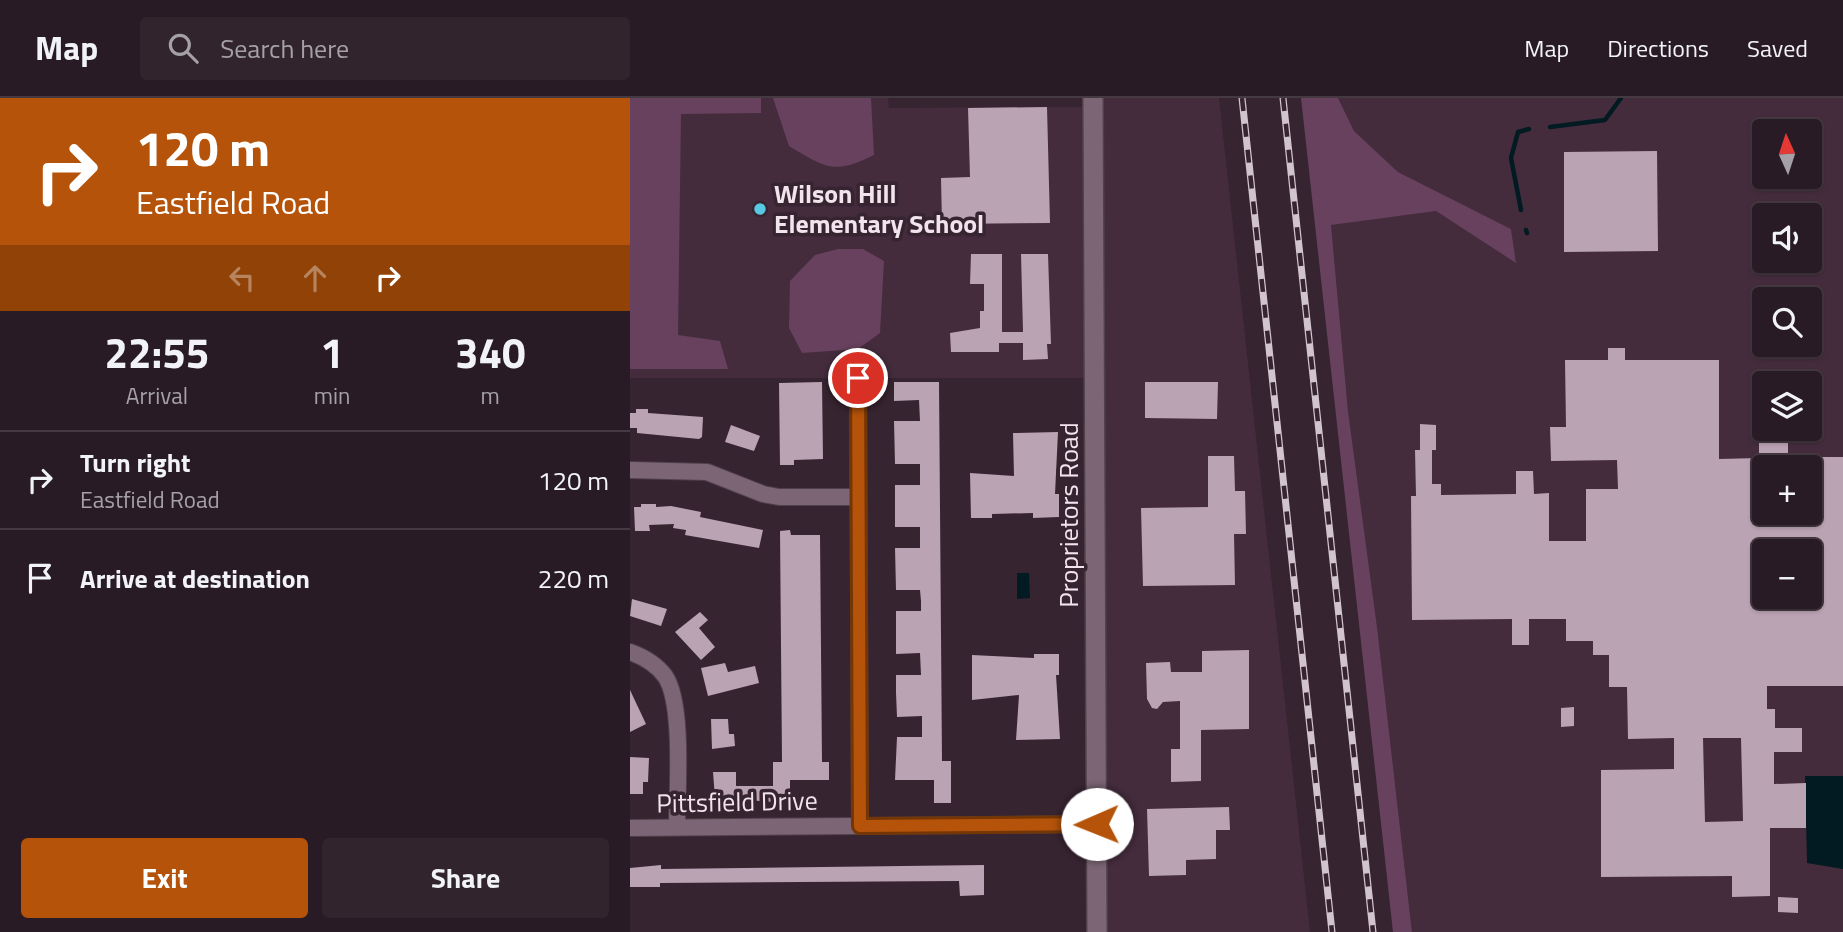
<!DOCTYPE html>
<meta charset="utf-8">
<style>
body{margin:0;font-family:"Titillium Web",sans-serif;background:#31242d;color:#f1f3f6;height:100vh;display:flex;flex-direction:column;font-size:26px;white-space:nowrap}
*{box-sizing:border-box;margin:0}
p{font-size:23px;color:#a5a1a7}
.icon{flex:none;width:38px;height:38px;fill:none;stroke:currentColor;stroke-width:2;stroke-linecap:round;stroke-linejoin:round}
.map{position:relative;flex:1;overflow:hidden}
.sheet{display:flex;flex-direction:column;background:#291b25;width:630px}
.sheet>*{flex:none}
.top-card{background:#b45309;color:#fff;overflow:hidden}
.needle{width:46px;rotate:357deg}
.buttons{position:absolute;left:1122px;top:21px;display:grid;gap:14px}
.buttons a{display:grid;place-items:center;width:70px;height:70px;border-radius:7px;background:#291b25;box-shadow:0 2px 5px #0004,0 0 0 2px #453942;font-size:35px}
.pin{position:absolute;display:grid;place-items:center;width:60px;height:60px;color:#fff;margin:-30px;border:4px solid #fff;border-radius:50%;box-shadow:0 2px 7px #0007}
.me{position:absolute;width:77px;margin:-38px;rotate:269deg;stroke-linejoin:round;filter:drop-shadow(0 0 5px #0008)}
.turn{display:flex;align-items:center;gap:24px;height:147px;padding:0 21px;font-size:32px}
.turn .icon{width:91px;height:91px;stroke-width:2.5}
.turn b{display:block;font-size:49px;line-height:60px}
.lanes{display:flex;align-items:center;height:66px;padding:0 21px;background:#0003;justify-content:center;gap:35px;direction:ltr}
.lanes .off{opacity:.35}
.eta{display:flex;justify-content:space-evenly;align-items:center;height:119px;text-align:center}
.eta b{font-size:42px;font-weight:700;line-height:49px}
.primary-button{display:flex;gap:14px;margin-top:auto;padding:14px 21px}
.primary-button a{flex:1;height:80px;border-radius:7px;background:#b45309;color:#fff;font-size:28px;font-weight:700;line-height:80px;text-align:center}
.primary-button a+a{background:#31242d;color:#f1f3f6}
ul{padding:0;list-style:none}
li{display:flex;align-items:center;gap:21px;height:98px;padding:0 21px;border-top:2px solid #453942}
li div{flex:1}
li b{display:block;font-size:26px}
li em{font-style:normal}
header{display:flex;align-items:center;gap:42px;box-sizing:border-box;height:98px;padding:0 35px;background:#291b25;border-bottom:2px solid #453942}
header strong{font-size:33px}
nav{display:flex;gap:38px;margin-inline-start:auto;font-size:24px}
.search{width:490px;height:63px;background:#31242d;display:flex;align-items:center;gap:18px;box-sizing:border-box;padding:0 24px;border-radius:7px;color:#a5a1a7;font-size:26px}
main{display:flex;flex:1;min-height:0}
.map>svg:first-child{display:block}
</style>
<header>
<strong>Map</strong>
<div class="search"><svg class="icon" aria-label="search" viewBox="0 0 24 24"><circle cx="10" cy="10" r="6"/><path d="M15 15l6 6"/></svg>Search here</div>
<nav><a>Map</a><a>Directions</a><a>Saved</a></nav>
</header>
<main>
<section class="sheet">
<div class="top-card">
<div class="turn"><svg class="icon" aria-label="right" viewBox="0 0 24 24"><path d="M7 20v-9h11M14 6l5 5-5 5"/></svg><div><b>120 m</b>Eastfield Road</div></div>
<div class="lanes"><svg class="icon off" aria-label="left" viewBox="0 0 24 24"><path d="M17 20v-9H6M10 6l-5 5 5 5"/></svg><svg class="icon off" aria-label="ahead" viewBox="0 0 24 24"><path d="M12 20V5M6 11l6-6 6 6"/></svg><svg class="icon" aria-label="right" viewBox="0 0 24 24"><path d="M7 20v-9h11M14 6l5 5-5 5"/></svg></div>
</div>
<div class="eta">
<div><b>22:55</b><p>Arrival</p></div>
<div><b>1</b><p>min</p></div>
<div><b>340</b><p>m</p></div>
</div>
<ul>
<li><svg class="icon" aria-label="right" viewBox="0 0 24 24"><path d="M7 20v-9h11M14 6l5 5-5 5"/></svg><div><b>Turn right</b><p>Eastfield Road</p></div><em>120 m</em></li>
<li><svg class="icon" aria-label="arrive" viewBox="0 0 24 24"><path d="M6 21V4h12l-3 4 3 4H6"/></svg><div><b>Arrive at destination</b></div><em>220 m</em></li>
</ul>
<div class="primary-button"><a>Exit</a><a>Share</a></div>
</section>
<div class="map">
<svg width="1213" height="834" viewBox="0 0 1213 834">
<rect width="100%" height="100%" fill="#372431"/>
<!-- built -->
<g fill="#442c3d" fill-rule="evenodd">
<polygon points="0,0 258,0 259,10 462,9 463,0 589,0 680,834 467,834 464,280 0,280"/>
<path d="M708 0H1213V834H782L747 529 718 313 701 126 806 113 886 164 881 131 768 74 724 33ZM1134 33H1180V79H1134ZM1134 117H1180V163H1134ZM1134 201H1180V247H1134ZM1134 285H1180V331H1134ZM1134 369H1180V415H1134ZM1134 453H1180V499H1134Z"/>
</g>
<!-- green -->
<g fill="#67415d">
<polygon points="0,0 131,0 131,15 51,16 48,237 90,243 98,271 0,271"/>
<path d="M143 0H241L244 57C204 77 196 70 159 48Z"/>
<polygon points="671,0 708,0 724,33 768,74 881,131 886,165 806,113 701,127 718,313 747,529 782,834 763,834"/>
<polygon points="208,151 233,151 254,163 250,235 228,251 172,255 159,230 160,183 185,157"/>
</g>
<!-- water -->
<g fill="#021b22">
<polygon points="387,475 399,475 400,500 387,501"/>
<polygon points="1175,678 1213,678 1213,771 1177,765"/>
</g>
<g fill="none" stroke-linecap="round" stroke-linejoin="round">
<!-- stream -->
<g stroke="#021b22" stroke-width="4.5">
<polyline points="920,29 975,22 991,0"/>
<polyline points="891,112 881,60 888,34 899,31"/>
<polyline points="896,132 897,135"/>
</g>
</g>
<!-- building -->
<g fill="#baa3b3" fill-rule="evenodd">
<polygon points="417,9 420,125 312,126 311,80 340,79 338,10"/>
<polygon points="1027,53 1028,153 934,154 934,54"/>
<polygon points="341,156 372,156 372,234 393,234 391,156 418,156 421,246 417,246 418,261 393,262 393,245 369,245 369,254 321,254 320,235 350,230 350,213 354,213 354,186 340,186"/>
<path d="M978 250H995V262H1089V361L1129 360V337H1158V369H1134V415H1180V359H1213V588H1137V611H1145V630H1172V654H1144V686L1176 685V730H1140V798L1102 799V778L971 779V672L1044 671V640L998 641 997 589H979V557H963V543H936V521H899V547H882V521L782 522 781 398H786L785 352H790V326L806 327V352H802V386H811V397L886 396V373H903L904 396 919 395V443H956V391H988L987 362 921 363 920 329H936L935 262H978ZM1134 453H1180V499H1134ZM1073 640H1111L1113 723 1075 724Z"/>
<polygon points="192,284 193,361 164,362 164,367 150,367 149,285"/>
<polygon points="264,284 309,284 312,663 321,663 321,705 304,705 304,682 265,682 267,639 292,639 292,618 267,619 266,595 266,577 291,577 290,555 266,556 266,513 291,513 291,503 290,492 266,492 265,450 290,450 290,429 265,429 265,387 290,387 290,366 265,366 264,323 290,323 289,302 264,303"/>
<polygon points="515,284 588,284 587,321 515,320"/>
<polygon points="6,311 18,311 18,315 73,319 72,339 69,341 7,335 7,330 0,330 0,315 6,315"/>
<polygon points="101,327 130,338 124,353 95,344"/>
<polygon points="428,334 425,396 429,396 429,419 403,420 403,415 362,416 362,420 341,420 340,375 384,378 383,335"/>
<polygon points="578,358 604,358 605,393 615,393 616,436 604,436 605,487 513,488 511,410 578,409"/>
<polygon points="11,406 26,406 26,409 41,408 71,414 70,419 133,432 129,450 55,437 56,432 43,430 44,426 19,427 20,433 5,433 4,409 11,409"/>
<polygon points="160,432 161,437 190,437 192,664 199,664 199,682 160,682 160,705 85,700 83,674 106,674 106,688 143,688 143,664 152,664 150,433"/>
<polygon points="2,501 37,511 31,528 0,518"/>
<polygon points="70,514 78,522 69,530 85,549 71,562 45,534"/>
<polygon points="619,552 619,631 571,632 571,683 541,684 541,651 550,651 550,603 533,604 527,611 522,610 517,601 516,565 540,564 541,574 572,574 572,553"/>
<polygon points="404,556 429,556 429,577 426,577 430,641 386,642 389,597 342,602 342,557 404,560"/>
<polygon points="95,565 98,574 125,568 129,585 78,598 71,570"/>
<polygon points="0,592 16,626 0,634"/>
<polygon points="944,609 944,628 931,629 931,610"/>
<polygon points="81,621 98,621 99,636 104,636 105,648 82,651"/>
<polygon points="0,659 19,660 18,684 13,684 13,696 0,696"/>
<polygon points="599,709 600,732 586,732 586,761 556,762 556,777 519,778 517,711"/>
<polygon points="31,767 31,771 354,767 354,797 330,798 329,783 30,785 30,789 0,789 0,770"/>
<polygon points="1148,799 1168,800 1168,815 1148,814"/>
</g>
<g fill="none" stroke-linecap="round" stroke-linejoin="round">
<defs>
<g id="minor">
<polyline points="228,280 230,728"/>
<polyline points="0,372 77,374 133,396 149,399 227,399"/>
<path d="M0 554C14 559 26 566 35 578 54 605 47 695 47 729"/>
<polyline points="0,730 467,726"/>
</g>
<polyline id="tertiary" points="463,0 467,834"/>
</defs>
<!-- minor casing -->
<use href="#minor" stroke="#51414c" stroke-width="18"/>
<!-- tertiary casing -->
<use href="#tertiary" stroke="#51414c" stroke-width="22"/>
<!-- minor -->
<use href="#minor" stroke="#7c6675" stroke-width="16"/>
<!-- tertiary -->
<use href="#tertiary" stroke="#7c6675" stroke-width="19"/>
<defs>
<g id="rail">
<polyline points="612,0 702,834"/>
<polyline points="653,0 743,834"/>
</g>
</defs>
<!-- rail casing -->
<use href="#rail" stroke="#d2c4ce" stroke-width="7"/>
<!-- rail -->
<use href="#rail" stroke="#372431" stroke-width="4.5" stroke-dasharray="13" stroke-linecap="butt"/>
</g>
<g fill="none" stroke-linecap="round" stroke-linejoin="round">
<defs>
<polyline id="route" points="228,280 230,728 467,726"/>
</defs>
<!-- route casing -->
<use href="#route" stroke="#753606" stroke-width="18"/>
<!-- route -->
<use href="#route" stroke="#b45309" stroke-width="12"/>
</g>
<!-- markers -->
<circle fill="#59c8e4" stroke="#372431" stroke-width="2.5" cx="130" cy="111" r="7"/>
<g text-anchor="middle" stroke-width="7" stroke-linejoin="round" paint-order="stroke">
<!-- poi labels -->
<g font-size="26" font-weight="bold" fill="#f1e4ed" stroke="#372431" text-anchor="start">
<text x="144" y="105">Wilson Hill<tspan x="144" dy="30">Elementary School</tspan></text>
</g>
<!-- street labels -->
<g font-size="26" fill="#f1e4ed" stroke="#372431">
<text transform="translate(439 417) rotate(-90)" y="9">Proprietors Road</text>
<text transform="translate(107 704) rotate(-1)" y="9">Pittsfield Drive</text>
</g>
</g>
</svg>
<div class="buttons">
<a><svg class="needle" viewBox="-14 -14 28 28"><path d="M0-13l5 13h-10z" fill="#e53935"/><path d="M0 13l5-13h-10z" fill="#a5a1a7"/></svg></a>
<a><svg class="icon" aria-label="sound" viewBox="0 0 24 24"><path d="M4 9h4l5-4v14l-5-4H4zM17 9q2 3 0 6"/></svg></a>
<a><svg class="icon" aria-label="search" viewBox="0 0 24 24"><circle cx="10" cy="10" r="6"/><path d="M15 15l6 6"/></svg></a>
<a><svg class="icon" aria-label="layers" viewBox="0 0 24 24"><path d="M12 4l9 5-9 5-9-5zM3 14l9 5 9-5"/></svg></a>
<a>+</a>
<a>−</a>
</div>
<div class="pin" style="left:228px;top:280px;background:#d93025"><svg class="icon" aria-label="arrive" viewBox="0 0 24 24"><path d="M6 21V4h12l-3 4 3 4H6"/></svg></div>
<svg class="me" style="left:467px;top:726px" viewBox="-20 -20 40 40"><circle r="19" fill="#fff"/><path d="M0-13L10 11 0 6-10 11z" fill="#b45309"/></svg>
</div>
</main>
